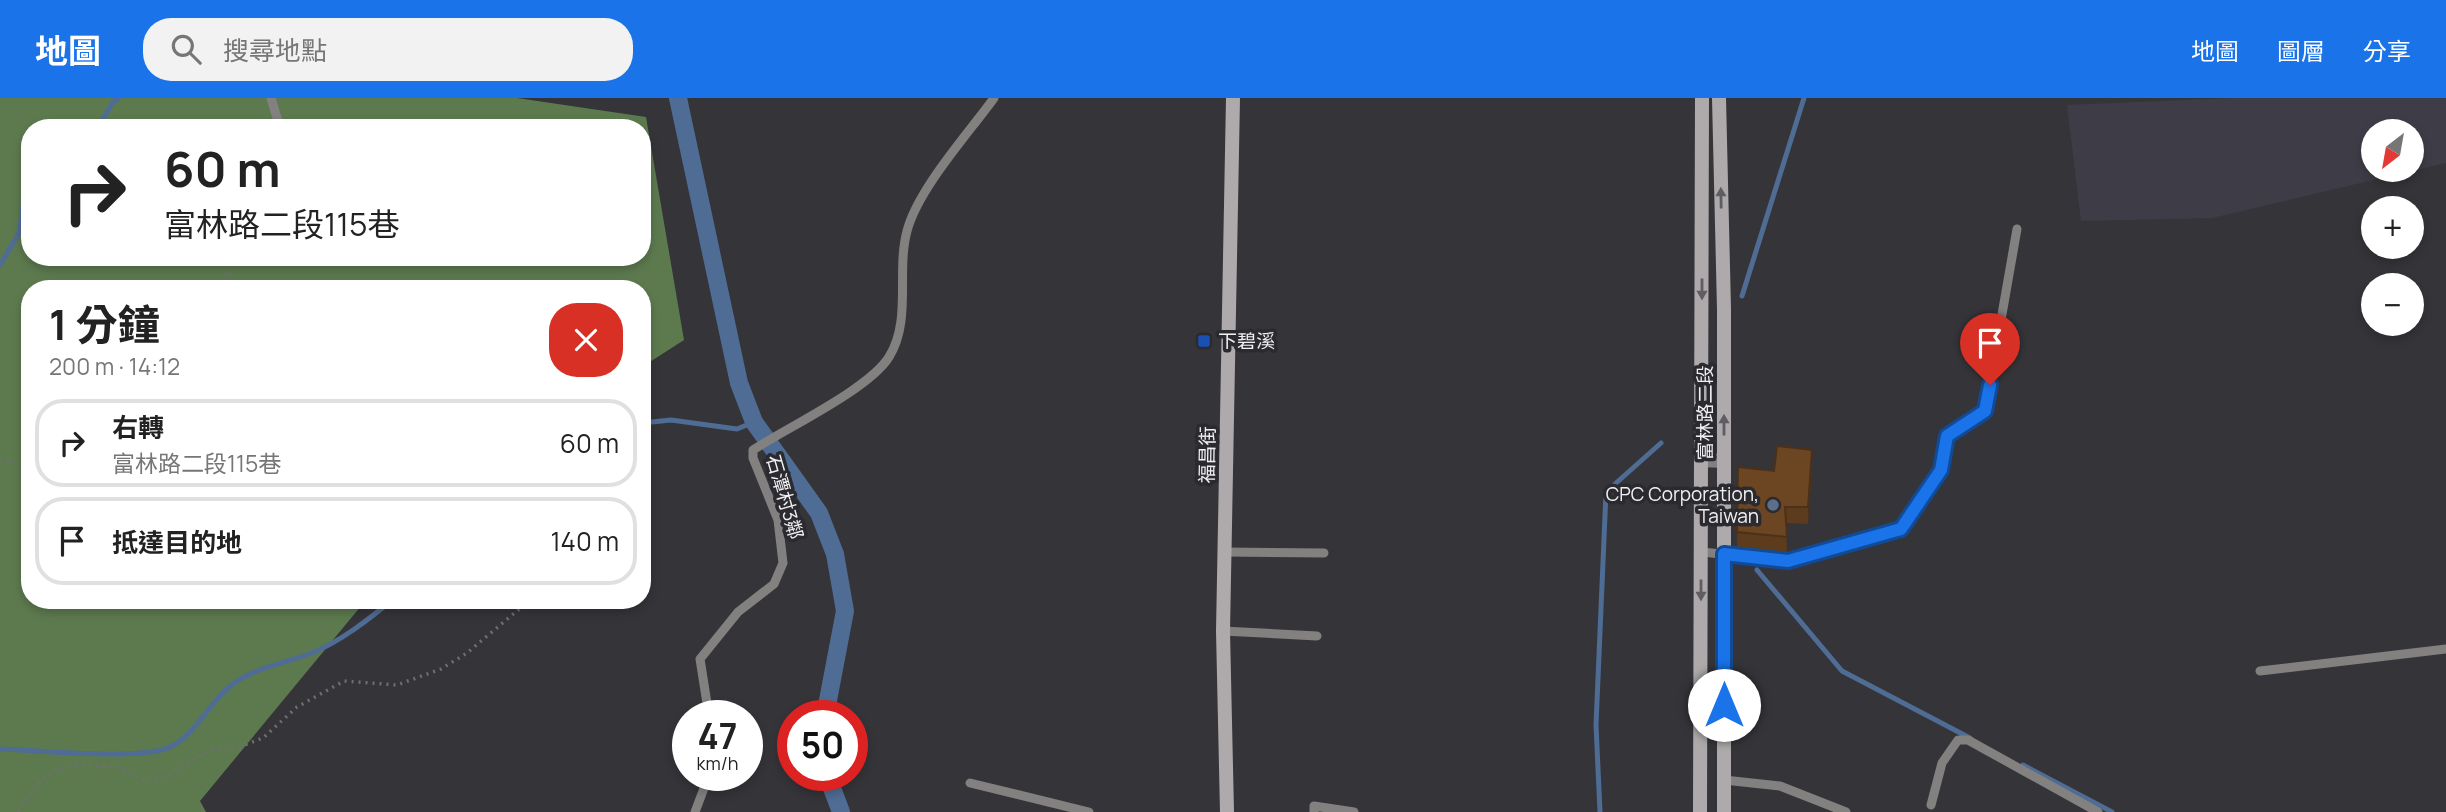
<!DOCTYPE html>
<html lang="zh-TW">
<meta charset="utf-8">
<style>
body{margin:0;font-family:Manrope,"Noto Sans TC",sans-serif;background:#f2f2f2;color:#222;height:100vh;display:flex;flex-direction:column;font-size:26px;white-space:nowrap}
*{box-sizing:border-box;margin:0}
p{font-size:23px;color:#767676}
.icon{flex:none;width:38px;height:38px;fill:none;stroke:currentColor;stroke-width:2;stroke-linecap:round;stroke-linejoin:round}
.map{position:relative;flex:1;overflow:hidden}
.sheet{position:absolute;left:21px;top:182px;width:630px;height:329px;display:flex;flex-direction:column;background:#fff;border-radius:28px;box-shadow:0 4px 10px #0003}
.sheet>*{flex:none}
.hud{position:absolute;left:21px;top:21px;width:630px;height:147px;border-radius:28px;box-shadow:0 4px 10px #0003;background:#fff;color:#222;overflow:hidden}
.needle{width:46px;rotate:211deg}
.controls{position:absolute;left:2361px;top:21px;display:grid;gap:14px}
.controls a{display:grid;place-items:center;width:63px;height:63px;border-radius:50%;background:#fff;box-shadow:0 4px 10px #0003;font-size:35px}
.speed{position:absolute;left:672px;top:602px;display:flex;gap:14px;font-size:35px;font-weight:700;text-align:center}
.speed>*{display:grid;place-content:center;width:91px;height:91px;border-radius:50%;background:#fff;box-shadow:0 4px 10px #0003;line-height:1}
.speed small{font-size:18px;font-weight:400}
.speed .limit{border:10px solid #d22;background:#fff;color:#111}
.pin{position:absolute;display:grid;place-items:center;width:60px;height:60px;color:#fff;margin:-72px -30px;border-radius:50% 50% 50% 0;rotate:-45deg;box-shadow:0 0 7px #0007}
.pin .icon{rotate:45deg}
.me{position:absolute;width:77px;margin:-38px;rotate:0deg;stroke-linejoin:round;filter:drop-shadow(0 0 5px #0008)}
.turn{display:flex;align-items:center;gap:24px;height:147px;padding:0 28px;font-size:32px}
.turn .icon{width:91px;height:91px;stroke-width:2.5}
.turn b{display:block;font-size:49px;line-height:60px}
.round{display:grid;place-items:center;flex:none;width:74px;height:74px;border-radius:28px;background:#f2f2f2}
.headline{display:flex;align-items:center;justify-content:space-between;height:119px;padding:0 28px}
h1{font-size:42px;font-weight:700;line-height:52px}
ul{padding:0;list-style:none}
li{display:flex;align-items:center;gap:21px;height:88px;margin:0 14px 10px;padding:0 14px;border:4px solid #e0e0e0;border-radius:28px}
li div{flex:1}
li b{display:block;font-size:26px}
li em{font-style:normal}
header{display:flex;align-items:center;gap:42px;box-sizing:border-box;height:98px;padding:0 35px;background:#1a73e8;color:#fff}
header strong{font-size:33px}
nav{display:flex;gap:38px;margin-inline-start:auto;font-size:24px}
.search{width:490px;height:63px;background:#f2f2f2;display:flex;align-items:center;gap:18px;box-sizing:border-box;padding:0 24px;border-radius:28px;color:#767676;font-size:26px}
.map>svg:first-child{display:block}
</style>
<header>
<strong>地圖</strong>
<div class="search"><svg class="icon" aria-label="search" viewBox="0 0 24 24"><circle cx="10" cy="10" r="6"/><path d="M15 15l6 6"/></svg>搜尋地點</div>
<nav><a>地圖</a><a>圖層</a><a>分享</a></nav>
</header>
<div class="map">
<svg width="2446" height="714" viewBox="0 0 2446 714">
<rect width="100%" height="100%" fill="#353439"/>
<!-- built -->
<path fill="#3e3d47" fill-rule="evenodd" d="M2232 0H2446V65L2212 120 2081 123 2067 7ZM2373 33H2412V72H2373Z"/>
<!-- forest -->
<path fill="#5d7a4f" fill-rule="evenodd" d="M0 0H517L646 19 684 242 642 269V191H30V502H366L200 703 206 714H0ZM30 30H642V159H30Z"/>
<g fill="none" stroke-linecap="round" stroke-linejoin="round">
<!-- stream -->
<g stroke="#4f6c94" stroke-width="5">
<polyline points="98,30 112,5 119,0"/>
<polyline points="0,167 19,135 27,83 30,82"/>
<polyline points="1742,198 1804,0"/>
<polyline points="642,325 671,322 737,331 754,324"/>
<polyline points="1757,472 1842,573 1970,640"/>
<path d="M0 651C36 652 140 663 170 649 197 636 209 603 233 586 256 569 286 565 312 555 341 543 368 522 392 502"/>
<polyline points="2023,667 2112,714"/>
<polyline points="1600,714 1596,627 1606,394 1661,345"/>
</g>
<!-- canal -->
<g stroke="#4f6c94" stroke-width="18">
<polyline points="678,0 739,285 754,324 819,415 835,456 845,513 825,618"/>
<polyline points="827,677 841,714"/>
</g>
<!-- path -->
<g stroke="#6f6e73" stroke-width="3.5" stroke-dasharray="2 5" stroke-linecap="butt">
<polyline points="214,191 245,159"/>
<polyline points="0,362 30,367"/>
<polyline points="18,714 41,683 55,672 85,666 120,670 143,682 167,678 210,652 237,650 263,640 297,609 344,583 397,587 441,571 467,555 530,502"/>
</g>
<!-- lane -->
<g stroke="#838080" stroke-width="9">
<polyline points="271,0 280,30"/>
<polyline points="1225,454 1324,455"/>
<polyline points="1702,454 1788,463 1901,431 1941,372 1947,339 1985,313 2017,131"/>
<polyline points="1223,533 1317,538"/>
<polyline points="2260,573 2446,551"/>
<path d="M709 618 700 561 738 514 774 486 783 465 778 422 753 360V352C788 329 869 291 889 259 912 222 896 174 907 133 918 91 968 36 994 0"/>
<polyline points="1724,682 1780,688 1846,714"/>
<polyline points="970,685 1089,714"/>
<polyline points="1931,707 1942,665 1958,642 1968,642 2098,714"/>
<polyline points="695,714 709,677"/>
<polyline points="1314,714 1314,708 1354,714"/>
</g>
<!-- street -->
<polyline stroke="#838080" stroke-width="14" points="1701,362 1724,363"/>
<!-- secondary -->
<g stroke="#aeaaab" stroke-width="14">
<polyline points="1719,0 1724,211 1724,714"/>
<polyline points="1227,714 1223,533 1233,0"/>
<polyline points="1700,714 1702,0"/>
</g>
</g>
<!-- wall -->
<polygon fill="#5d3c1d" points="1738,369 1774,373 1812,369 1808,426 1786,425 1787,456 1737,451"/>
<!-- shaded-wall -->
<polygon fill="#4c3118" points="1812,352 1812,369 1808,426 1808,409"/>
<!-- building -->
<polygon fill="#6c4622" stroke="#4c3118" stroke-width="2" points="1777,348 1812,352 1808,409 1785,409 1787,439 1737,434 1738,369 1774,373"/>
<!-- one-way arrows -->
<defs><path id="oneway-solid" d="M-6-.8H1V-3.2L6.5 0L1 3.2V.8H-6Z" transform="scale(1.75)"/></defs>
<g fill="#5f5d61">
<use href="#oneway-solid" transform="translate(1721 100) rotate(-91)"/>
<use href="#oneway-solid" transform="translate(1702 191) rotate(90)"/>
<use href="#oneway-solid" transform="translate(1724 327) rotate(-90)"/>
<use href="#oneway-solid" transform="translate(1701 492) rotate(90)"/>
</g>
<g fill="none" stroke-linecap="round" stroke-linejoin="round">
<defs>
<polyline id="route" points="1724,607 1724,456 1788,463 1901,431 1941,372 1947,338 1985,313 1990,287"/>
</defs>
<!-- route casing -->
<use href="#route" stroke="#114b97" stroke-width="18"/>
<!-- route -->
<use href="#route" stroke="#1a73e8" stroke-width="12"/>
</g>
<!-- markers -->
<rect fill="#1a4fb4" stroke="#2b2a2f" stroke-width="2.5" x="1197" y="236" width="14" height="14" rx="3.5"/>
<circle fill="#5c6f8a" stroke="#2b2a2f" stroke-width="2.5" cx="1773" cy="407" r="7"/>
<g text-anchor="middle" stroke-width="7" stroke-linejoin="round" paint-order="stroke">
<!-- poi labels -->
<g font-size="19" fill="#f0f0f3" stroke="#2b2a2f" text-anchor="start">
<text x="1218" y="250">下碧溪</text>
<text x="1759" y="403" text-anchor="end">CPC Corporation,<tspan x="1759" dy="22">Taiwan</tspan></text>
</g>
<!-- street labels -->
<g font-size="19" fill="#f0f0f3" stroke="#2b2a2f">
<text transform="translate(1705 315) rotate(-90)" y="7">富林路二段</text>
<text transform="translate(1207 357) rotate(-89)" y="7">福昌街</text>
<text transform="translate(785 399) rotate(74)" y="7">石潭村3鄰</text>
</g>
</g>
</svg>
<div class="controls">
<a><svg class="needle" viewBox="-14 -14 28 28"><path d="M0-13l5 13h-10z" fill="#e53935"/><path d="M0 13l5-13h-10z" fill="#767676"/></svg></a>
<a>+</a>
<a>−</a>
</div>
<div class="speed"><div>47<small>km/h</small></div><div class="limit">50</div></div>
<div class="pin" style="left:1990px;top:287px;background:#d93025"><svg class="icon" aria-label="arrive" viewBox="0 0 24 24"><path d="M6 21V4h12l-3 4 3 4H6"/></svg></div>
<svg class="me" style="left:1724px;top:607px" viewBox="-20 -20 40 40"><circle r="19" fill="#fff"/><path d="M0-13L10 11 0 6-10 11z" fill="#1a73e8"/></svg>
<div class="hud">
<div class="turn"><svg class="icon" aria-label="right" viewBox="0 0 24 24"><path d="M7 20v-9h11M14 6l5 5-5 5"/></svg><div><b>60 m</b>富林路二段115巷</div></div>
</div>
<section class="sheet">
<div class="headline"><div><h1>1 分鐘</h1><p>200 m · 14:12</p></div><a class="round" style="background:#d93025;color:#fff"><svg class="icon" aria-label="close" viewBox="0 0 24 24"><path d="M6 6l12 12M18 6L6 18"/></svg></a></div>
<ul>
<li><svg class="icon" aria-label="right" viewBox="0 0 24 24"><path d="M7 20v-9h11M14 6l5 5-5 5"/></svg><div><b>右轉</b><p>富林路二段115巷</p></div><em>60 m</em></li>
<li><svg class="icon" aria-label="arrive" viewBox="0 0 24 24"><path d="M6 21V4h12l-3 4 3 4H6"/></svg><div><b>抵達目的地</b></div><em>140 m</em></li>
</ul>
</section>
</div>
